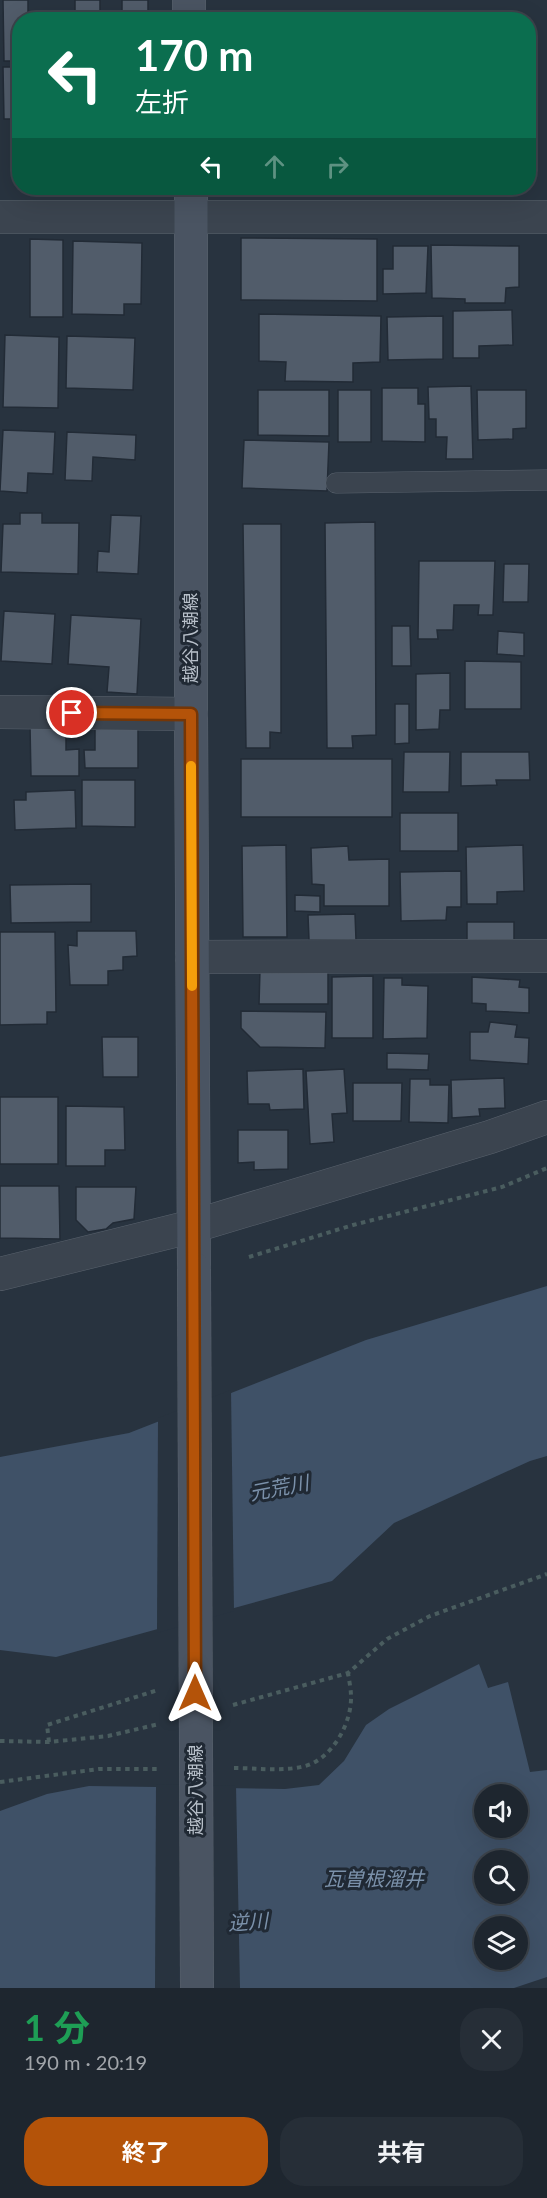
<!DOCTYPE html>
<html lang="ja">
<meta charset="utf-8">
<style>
body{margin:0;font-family:Lato,"Noto Sans JP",sans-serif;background:#262e37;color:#f1f3f6;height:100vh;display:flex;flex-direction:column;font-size:22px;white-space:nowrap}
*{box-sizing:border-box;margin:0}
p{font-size:20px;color:#a1a5aa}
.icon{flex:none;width:33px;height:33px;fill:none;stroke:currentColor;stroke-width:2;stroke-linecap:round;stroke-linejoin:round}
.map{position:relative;height:1988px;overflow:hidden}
.drawer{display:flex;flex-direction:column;background:#1e262f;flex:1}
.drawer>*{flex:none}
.guide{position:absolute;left:12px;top:12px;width:524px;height:183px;border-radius:24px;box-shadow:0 6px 24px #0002,0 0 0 2px #3c434b;background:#0b6e4f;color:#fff;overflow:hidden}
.tools{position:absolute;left:474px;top:1784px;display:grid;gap:12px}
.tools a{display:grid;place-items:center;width:54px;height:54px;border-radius:50%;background:#1e262f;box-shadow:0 6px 24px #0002,0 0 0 2px #3c434b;font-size:30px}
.pin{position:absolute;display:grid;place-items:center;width:51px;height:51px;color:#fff;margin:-26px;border:3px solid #fff;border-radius:50%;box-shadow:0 2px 6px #0007}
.me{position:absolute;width:66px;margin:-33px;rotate:0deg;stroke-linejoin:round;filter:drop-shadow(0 0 4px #0008)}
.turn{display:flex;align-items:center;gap:21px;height:126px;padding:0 24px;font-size:27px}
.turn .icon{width:78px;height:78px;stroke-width:2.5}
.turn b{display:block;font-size:42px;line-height:51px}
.lanes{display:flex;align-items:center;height:57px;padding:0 24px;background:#0003;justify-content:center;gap:30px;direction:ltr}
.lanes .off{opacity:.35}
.round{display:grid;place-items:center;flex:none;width:63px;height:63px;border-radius:24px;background:#262e37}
.head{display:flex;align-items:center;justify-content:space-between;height:102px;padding:0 24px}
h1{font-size:36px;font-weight:700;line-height:45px;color:#1e9e55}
.primary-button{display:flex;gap:12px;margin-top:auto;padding:12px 24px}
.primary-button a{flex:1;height:69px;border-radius:24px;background:#b45309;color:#fff;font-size:24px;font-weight:700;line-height:69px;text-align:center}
.primary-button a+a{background:#262e37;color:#f1f3f6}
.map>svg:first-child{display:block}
</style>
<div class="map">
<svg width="547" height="1988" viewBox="0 0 547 1988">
<rect width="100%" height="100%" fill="#28333f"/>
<!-- water -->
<g fill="#3f5167" fill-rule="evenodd">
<polygon points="547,1286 547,1456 530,1461 394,1523 332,1581 56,1657 0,1650 0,1457 129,1433 366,1340"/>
<path d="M479 1664 488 1688 508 1682 530 1772 547 1770V1977L514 1988H0V1811L47 1794 89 1786 285 1789 319 1785 344 1761 366 1725 389 1709ZM484 1794H518V1827H484ZM484 1860H518V1893H484ZM484 1926H518V1959H484Z"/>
</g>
<!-- pier -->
<g fill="#28333f">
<polygon points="231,1390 234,1611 157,1633 158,1418"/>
<polygon points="156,1784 236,1786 240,1988 155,1988"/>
</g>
<!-- building -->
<g fill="#515c6a" stroke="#222b36" stroke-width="1.5">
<polygon points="3,0 28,0 28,19 49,19 20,20 20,61 4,61"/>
<polygon points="75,0 100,0 100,20 52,20 75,19"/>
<polygon points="122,0 148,0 148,20 102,20 122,19"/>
<rect x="528" y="32" width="2" height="39"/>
<polygon points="3,67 20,67 20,119 4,119"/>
<rect x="528" y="117" width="9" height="56"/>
<polygon points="241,238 377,239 377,301 241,300"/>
<polygon points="30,239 63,240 63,317 30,317"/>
<polygon points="73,241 142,243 141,304 124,304 124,315 72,314"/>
<polygon points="431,245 519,246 519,287 506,288 505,303 465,303 465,299 432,298"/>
<polygon points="393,246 428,246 426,293 383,294 383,269 393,269"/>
<polygon points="512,310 513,345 479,346 479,358 453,358 453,311"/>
<polygon points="259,314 381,316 380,362 353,363 353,382 285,381 286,362 259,361"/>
<polygon points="443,316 443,359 388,360 387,317"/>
<polygon points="5,335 59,337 58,408 3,407"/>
<polygon points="67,336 135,338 133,390 66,388"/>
<polygon points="471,386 473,459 446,459 447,437 436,437 436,419 429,419 428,387"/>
<polygon points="382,388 418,388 418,404 425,404 425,442 382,441"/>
<polygon points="258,390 329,390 329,436 258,435"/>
<rect x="338" y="390" width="33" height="52"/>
<polygon points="477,390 526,390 526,428 513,429 513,439 478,440"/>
<polygon points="3,430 55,432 53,474 28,473 27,493 0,491"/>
<polygon points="67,432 136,435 135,460 93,457 92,481 65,480"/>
<polygon points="244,440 329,442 327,491 242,488"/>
<polygon points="20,513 42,513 42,523 79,523 78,574 1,572 3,524 20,524"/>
<polygon points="111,515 141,516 138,574 97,572 98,551 109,552"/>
<polygon points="375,522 376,735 352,736 353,748 327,748 325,523"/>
<polygon points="243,524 281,524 281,733 270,732 270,748 246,748"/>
<polygon points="419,561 495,561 493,615 478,615 479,605 454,605 453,630 437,630 438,639 418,639"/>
<polygon points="504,564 529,564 528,602 503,602"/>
<polygon points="4,611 55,614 52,664 1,661"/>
<polygon points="71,615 141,619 137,694 107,692 109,667 68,664"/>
<polygon points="392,626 410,626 411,666 392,666"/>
<polygon points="498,631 524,633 524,656 497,654"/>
<polygon points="465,661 521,662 521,709 465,709"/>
<polygon points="450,673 450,710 440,710 439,729 416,730 416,674"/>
<polygon points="395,704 409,704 409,743 395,744"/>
<polygon points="95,724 138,725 138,768 85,768 84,750 95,750"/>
<polygon points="66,725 66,750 79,749 79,776 31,776 30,726"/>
<polygon points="404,752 450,752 449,792 403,792"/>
<polygon points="461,752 529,752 530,780 496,780 497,785 461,786"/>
<rect x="241" y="759" width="151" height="58"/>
<polygon points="82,780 135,780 135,827 82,826"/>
<polygon points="75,790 76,828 15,830 14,800 26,800 26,792"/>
<rect x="400" y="813" width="58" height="38"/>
<polygon points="286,845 287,937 243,937 242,846"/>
<polygon points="523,845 524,891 497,892 497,904 467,904 466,847"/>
<polygon points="348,846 349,860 389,859 389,906 324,906 324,885 312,884 311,848"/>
<polygon points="461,871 461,907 447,907 446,920 401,921 400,872"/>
<polygon points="91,884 91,922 11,923 10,885"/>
<polygon points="295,895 320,896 320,912 295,911"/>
<polygon points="355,914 356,940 309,940 308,915"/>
<rect x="467" y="922" width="47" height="19"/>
<polygon points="77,931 136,931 137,956 123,957 123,970 108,971 108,985 70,985 68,945 77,946"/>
<polygon points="0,932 55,932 56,1012 47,1012 47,1024 0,1025"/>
<polygon points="260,970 328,970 328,1004 259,1004"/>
<polygon points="373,976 373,1038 332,1038 332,977"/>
<polygon points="472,977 520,980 519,987 529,988 529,1013 486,1011 486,1004 472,1003"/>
<polygon points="384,978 402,978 402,985 428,986 427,1038 383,1039"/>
<polygon points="241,1011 326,1012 325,1048 260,1047 241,1028"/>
<polygon points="490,1022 517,1025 515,1037 529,1038 528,1064 470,1060 470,1032 488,1032"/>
<polygon points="102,1037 138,1037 138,1077 103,1077"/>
<polygon points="387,1053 429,1054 428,1070 387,1069"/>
<polygon points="303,1069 304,1109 270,1110 269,1104 248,1104 247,1071"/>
<polygon points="344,1069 347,1113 332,1114 334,1142 310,1144 306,1071"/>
<polygon points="504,1078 505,1108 479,1109 480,1116 452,1118 451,1080"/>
<polygon points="410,1079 430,1079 430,1085 449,1085 448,1123 409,1122"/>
<polygon points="353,1083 402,1083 401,1121 353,1121"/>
<rect x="0" y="1097" width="58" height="67"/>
<polygon points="66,1106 124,1107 125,1150 105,1150 105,1166 66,1166"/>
<polygon points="238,1130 288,1130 288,1169 254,1170 254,1162 238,1163"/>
<polygon points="0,1186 59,1186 60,1239 0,1238"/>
<polygon points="76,1187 136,1187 134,1219 113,1223 106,1229 88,1232 76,1220"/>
</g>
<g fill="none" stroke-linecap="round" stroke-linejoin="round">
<defs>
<polyline id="service" points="336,483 547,480"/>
<g id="minor">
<polyline points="0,712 191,714"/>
<polyline points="192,957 547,956"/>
<polyline points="0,1274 194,1226 490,1137 547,1117"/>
</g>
<polyline id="tertiary" points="0,217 547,217"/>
<g id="secondary">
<polyline points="189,0 189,20"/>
<polyline points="191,188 191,714 194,1269"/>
</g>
</defs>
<!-- service casing -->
<use href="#service" stroke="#59626d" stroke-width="21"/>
<!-- minor casing -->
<use href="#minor" stroke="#59626d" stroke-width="34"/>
<!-- tertiary casing -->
<use href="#tertiary" stroke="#59626d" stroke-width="34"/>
<!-- secondary casing -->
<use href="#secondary" stroke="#59626d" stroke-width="34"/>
<!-- path -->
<g stroke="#4a5d5f" stroke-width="4" stroke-dasharray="4.5 4.5" stroke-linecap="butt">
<polyline points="249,1257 353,1225 502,1187 547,1168"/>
<polyline points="233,1705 348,1673 387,1639 430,1616 547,1574"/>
<polyline points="0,1741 49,1742 108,1736 159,1724"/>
<polyline points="49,1742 47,1725 158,1690"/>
<path d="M234 1768C256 1768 283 1772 305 1766 332 1759 352 1723 351 1696 351 1689 349 1680 348 1673"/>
<polyline points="0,1782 99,1769 160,1769"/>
</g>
<!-- service -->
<use href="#service" stroke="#3b444f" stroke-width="20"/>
<!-- minor -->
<use href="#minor" stroke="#3b444f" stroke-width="33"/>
<!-- tertiary -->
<use href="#tertiary" stroke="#3b444f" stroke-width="33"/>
<!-- secondary -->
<use href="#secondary" stroke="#4a5462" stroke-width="33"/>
<defs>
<polyline id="secondary-bridge" points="194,1269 197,1988"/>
</defs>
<!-- secondary-bridge casing -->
<use href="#secondary-bridge" stroke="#59626d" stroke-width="34" stroke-linecap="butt"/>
<!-- secondary-bridge -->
<use href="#secondary-bridge" stroke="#4a5462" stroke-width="33"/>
</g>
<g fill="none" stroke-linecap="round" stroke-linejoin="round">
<defs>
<polyline id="route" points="72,713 191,714 195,1693"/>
</defs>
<!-- route casing -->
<use href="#route" stroke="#753606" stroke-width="15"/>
<!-- route -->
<use href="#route" stroke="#b45309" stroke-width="10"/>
<!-- slow -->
<polyline stroke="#f59e0b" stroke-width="10" points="191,766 192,986"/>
</g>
<g text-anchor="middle" stroke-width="6" stroke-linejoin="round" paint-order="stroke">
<!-- street labels -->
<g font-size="18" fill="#b8c0ca" stroke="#202934">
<text transform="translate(191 638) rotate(-90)" y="6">越谷八潮線</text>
<text transform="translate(196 1790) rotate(-90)" y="6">越谷八潮線</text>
</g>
<!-- water labels -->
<g font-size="20" font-style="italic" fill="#7b91aa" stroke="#202934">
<text transform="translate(279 1488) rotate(-11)" y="7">元荒川</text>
<text x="374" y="1886">瓦曽根溜井</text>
<text transform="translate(248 1922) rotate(-4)" y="7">逆川</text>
</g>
</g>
</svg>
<div class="tools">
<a><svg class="icon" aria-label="sound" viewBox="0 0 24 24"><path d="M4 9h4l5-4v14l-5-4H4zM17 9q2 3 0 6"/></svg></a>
<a><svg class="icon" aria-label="search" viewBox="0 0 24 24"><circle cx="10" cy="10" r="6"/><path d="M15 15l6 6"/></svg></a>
<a><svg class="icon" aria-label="layers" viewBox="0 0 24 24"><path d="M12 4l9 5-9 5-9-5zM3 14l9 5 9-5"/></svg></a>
</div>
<div class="pin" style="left:72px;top:713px;background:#d93025"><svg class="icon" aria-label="arrive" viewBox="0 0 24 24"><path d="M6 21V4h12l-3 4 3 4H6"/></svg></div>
<svg class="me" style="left:195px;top:1693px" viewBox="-20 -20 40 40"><path d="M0-17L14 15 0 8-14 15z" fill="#b45309" stroke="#fff" stroke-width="4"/></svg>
<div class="guide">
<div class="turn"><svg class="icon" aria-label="left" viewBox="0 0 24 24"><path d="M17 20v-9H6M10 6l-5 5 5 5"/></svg><div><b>170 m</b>左折</div></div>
<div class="lanes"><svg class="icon" aria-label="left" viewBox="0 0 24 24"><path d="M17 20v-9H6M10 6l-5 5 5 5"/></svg><svg class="icon off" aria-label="ahead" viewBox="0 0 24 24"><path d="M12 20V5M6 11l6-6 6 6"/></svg><svg class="icon off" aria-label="right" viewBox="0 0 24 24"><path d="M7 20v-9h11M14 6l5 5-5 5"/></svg></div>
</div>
</div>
<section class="drawer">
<div class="head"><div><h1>1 分</h1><p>190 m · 20:19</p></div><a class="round"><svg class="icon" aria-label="close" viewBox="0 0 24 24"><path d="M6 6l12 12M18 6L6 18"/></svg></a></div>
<div class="primary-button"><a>終了</a><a>共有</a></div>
</section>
